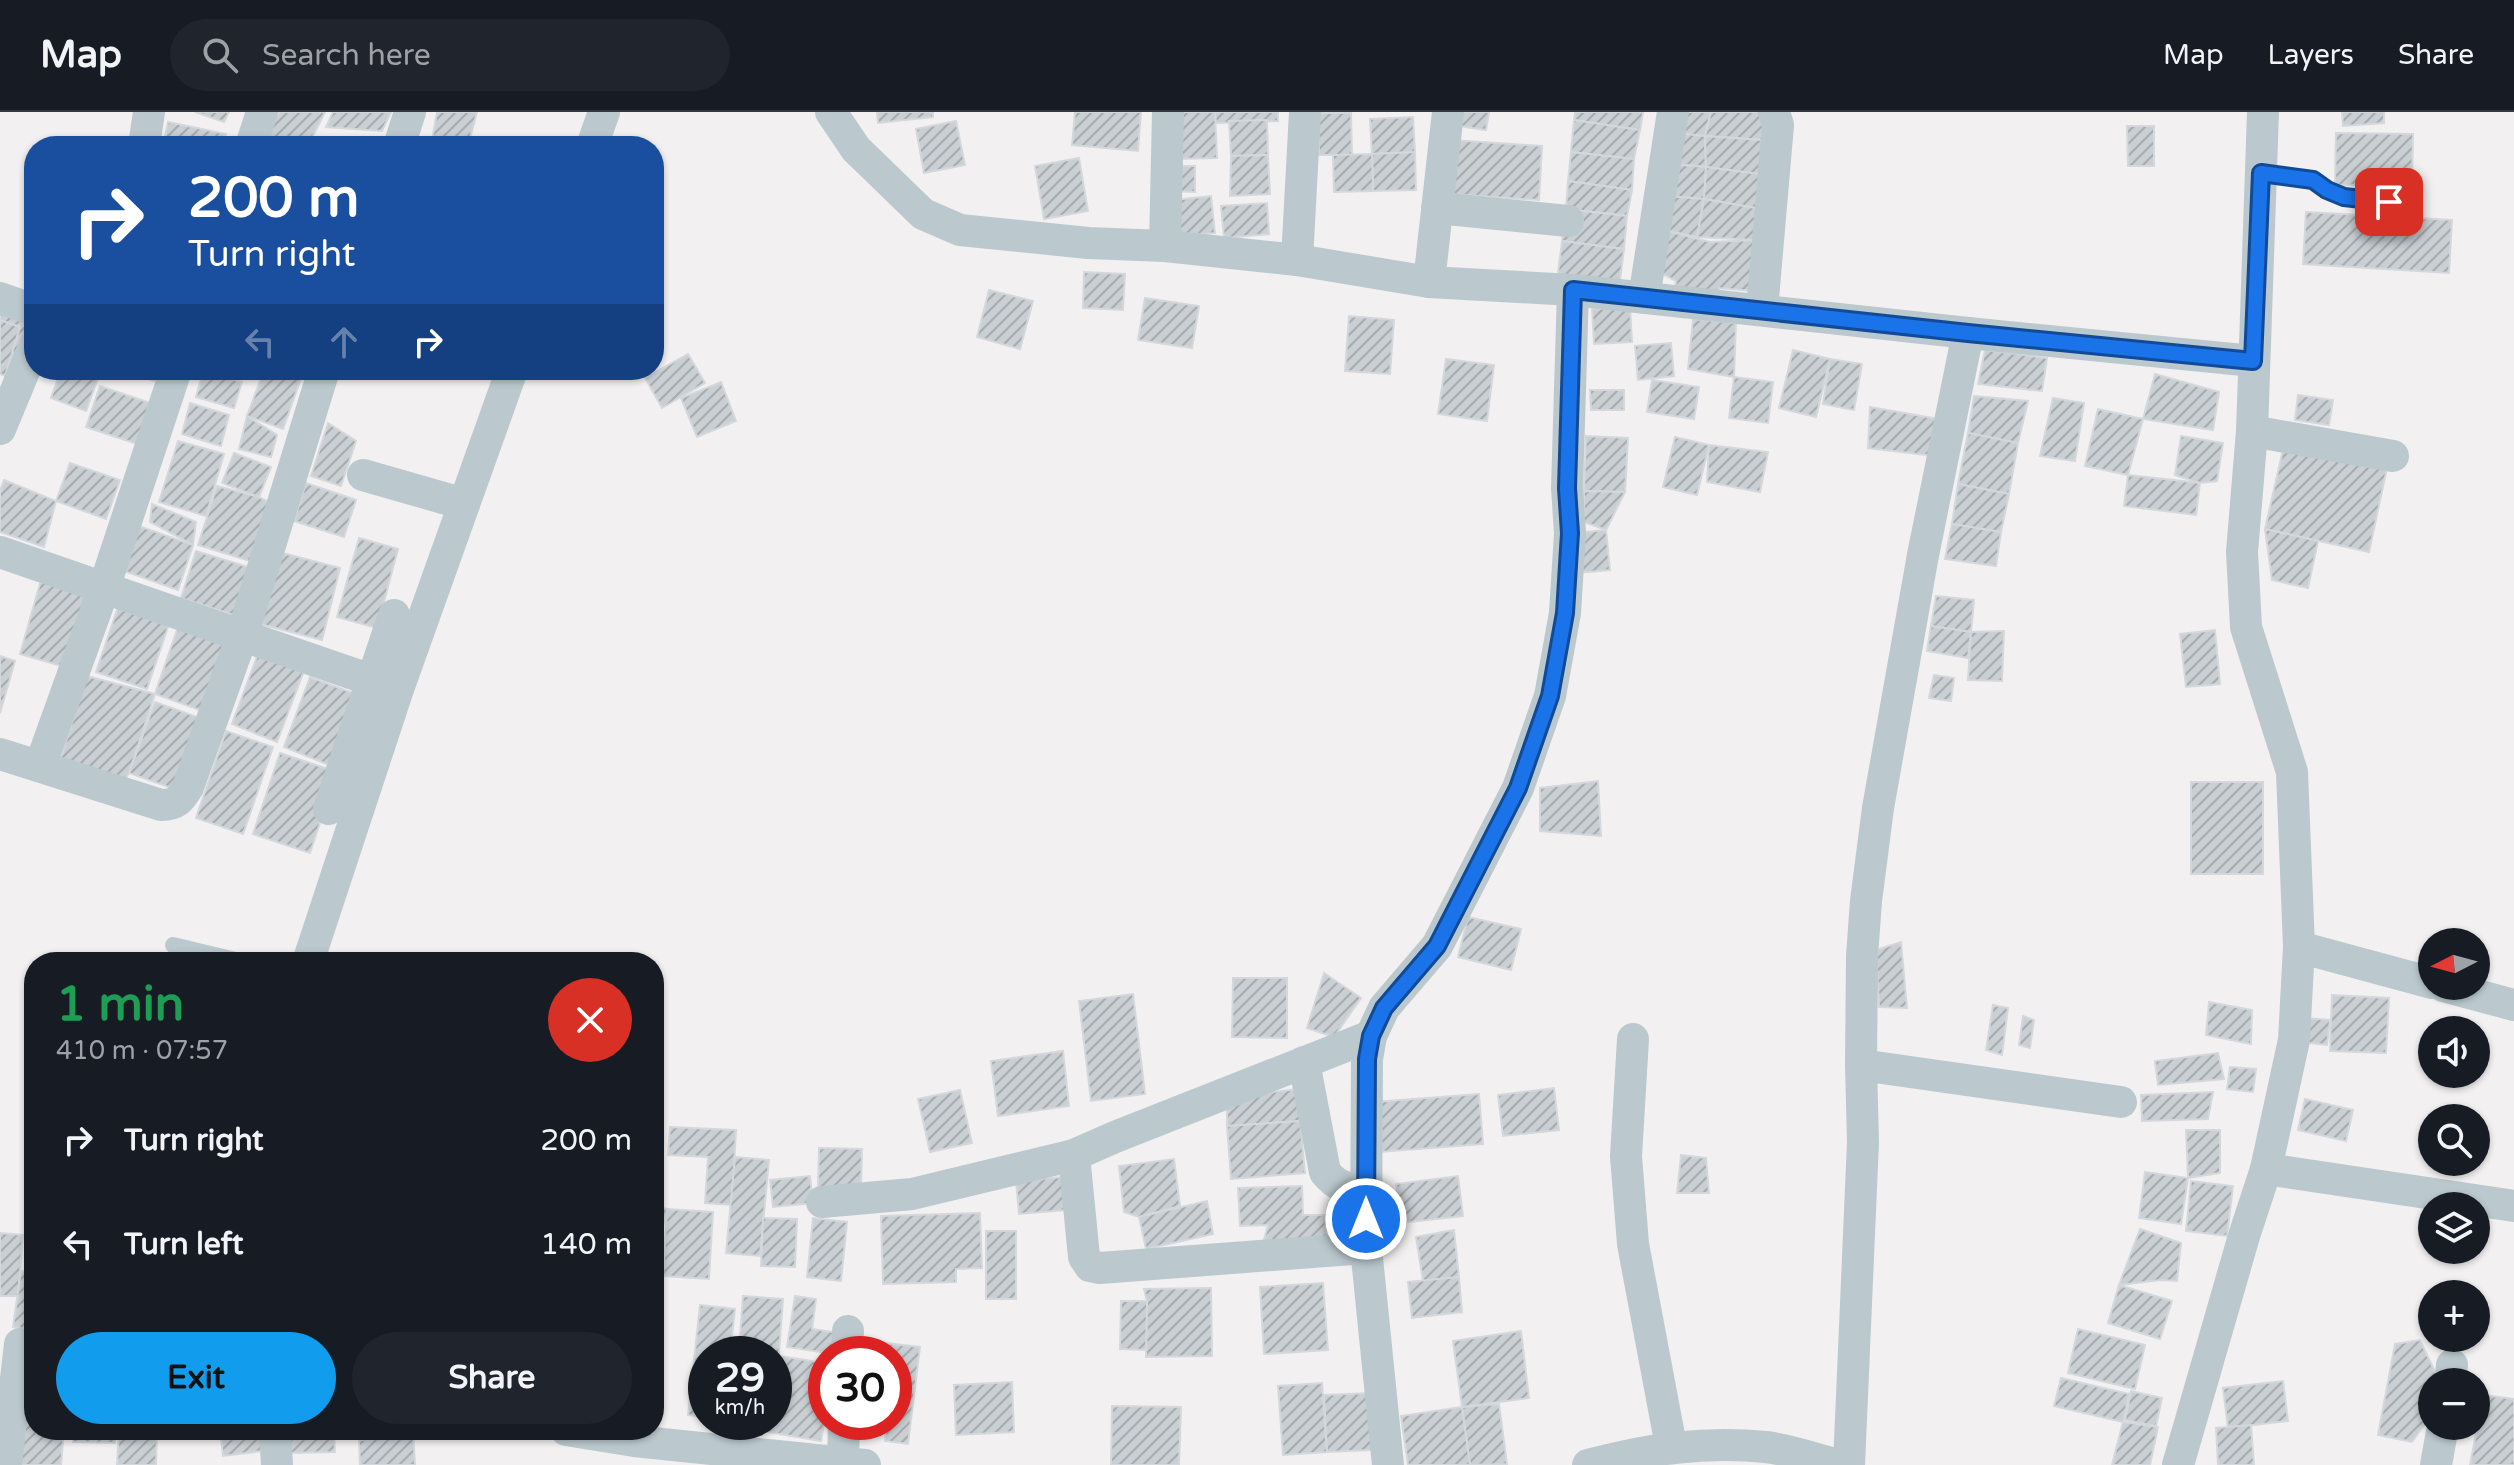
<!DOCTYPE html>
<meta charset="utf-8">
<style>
body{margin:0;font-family:"Varela Round",sans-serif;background:#20242c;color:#f1f3f6;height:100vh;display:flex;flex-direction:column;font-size:30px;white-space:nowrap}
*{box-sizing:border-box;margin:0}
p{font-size:26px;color:#9ea1a6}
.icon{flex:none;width:44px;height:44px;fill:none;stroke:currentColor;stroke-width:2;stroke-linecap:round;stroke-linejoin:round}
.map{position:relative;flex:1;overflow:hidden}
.panel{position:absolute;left:24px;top:840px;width:640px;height:488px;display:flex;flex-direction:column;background:#171b24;border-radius:32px;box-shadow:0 2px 6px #0004}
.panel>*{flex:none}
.guide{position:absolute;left:24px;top:24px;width:640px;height:244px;border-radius:32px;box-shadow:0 2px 6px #0004;background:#1a4fa0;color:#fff;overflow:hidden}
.needle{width:52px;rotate:264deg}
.fabs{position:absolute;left:2418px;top:816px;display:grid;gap:16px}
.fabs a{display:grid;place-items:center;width:72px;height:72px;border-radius:50%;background:#171b24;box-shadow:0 2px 6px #0004;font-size:40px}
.speed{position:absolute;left:688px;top:1224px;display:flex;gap:16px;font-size:40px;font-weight:700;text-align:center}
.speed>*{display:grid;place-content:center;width:104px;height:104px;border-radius:50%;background:#171b24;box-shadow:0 2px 6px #0004;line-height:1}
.speed small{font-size:20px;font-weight:400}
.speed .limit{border:12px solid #d22;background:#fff;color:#111}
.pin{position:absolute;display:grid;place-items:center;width:68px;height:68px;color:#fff;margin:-34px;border-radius:16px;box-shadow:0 4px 12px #0006}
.me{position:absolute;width:88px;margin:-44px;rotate:0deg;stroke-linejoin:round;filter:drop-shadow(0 0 6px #0008)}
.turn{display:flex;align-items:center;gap:28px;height:168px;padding:0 32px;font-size:36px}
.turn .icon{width:104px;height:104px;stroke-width:2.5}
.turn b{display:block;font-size:56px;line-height:68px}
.lanes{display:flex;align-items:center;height:76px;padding:0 32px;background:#0003;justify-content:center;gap:40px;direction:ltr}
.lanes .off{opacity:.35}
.round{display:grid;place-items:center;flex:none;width:84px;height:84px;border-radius:42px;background:#20242c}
.headline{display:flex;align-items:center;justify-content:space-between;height:136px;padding:0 32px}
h1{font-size:48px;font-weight:700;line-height:60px;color:#1e9e55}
.action{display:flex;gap:16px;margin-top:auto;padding:16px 32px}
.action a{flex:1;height:92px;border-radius:48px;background:#119ced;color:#111;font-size:32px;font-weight:700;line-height:92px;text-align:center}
.action a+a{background:#20242c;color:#f1f3f6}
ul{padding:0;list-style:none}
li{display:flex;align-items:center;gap:24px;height:104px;padding:0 32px}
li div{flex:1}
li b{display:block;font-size:30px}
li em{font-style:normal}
header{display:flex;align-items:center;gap:48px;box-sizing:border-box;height:112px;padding:0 40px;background:#171b24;border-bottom:2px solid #363941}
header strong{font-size:38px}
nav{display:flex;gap:44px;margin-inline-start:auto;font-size:28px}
.search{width:560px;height:72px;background:#20242c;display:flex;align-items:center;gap:20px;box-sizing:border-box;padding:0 28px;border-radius:44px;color:#9ea1a6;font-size:30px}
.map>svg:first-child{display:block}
</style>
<header>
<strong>Map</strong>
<div class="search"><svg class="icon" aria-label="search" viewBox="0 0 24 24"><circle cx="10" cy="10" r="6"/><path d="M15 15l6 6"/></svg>Search here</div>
<nav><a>Map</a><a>Layers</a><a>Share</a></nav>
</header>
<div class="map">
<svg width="2514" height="1353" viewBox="0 0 2514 1353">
<defs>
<pattern id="building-hatch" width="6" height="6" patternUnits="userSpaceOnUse" patternTransform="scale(2)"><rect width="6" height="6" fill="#cacfd3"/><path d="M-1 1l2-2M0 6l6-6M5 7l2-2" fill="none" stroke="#a6abae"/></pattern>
</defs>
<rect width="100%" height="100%" fill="#f3f0f1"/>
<!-- building -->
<g fill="url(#building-hatch)" stroke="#d4d8dc" stroke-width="2">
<polygon points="195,0 229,0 224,10"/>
<polygon points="280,0 325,0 308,34 283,34 262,23"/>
<polygon points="333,0 391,0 382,19 326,15"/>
<polygon points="437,0 477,0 468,34 431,34"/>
<polygon points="877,0 933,0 933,5 878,11"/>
<polygon points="1075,0 1141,0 1138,39 1072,33"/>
<polygon points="1176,0 1215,0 1217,46 1177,47"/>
<polygon points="1215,0 1278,0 1278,9 1216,11"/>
<polygon points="1460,0 1489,0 1486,18 1458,14"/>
<polygon points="1575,0 1643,0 1640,18 1574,8"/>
<polygon points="1677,0 1711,0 1705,24 1676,21"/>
<polygon points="1711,0 1764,0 1762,28 1705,24"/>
<polygon points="2342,0 2384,0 2384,11 2343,14"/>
<polygon points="1318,1 1351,1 1352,43 1319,43"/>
<polygon points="1413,5 1415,40 1372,42 1370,7"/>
<polygon points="1267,8 1268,43 1231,44 1229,9"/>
<polygon points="1574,8 1640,18 1634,47 1571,40"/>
<polygon points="956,9 965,53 924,61 916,17"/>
<polygon points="168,10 226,22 223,34 163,34"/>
<polygon points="2127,14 2154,14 2154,54 2128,54"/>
<polygon points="1676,21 1705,24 1706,55 1671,52"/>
<polygon points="2336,21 2413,22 2412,74 2335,73"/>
<polygon points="1705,24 1762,28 1759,62 1706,55"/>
<polygon points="322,27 388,28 384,34 320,34"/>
<polygon points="1452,28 1542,34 1539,88 1448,82"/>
<polygon points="1415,40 1416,78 1373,79 1372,42"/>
<polygon points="1571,40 1634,47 1632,78 1568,69"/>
<polygon points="1372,42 1373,79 1334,80 1333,43"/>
<polygon points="1268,43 1270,82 1230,84 1231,44"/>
<polygon points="1079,46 1088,99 1044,107 1035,54"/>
<polygon points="1671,52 1706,55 1704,87 1668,84"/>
<polygon points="1172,54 1195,54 1195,80 1171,79"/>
<polygon points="1706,55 1759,62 1756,96 1704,87"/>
<polygon points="1568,69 1632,78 1627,104 1566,97"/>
<polygon points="1211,84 1215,121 1177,124 1174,88"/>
<polygon points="1668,84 1704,87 1697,125 1664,118"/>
<polygon points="1704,87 1756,96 1756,128 1697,125"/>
<polygon points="1267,91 1269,122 1224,126 1221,94"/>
<polygon points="1566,97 1627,104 1624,137 1562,129"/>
<polygon points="2306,100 2452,108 2449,161 2303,152"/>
<polygon points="1664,118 1710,130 1756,128 1751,179 1719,176 1717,188 1674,183 1676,169 1659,160"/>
<polygon points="1562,129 1624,137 1619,176 1557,169"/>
<polygon points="1084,160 1125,162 1123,198 1083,196"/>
<polygon points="989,178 1033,189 1020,237 977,225"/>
<polygon points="1145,186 1199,194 1192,236 1138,228"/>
<polygon points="0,192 33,202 14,264 0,260"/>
<polygon points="1630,195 1632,230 1594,232 1592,197"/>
<polygon points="1349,204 1394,208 1390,262 1345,259"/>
<polygon points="1693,207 1736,211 1734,265 1688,257"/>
<polygon points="0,208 20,215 5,264 0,262"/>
<polygon points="654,216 662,234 654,238"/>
<polygon points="1671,231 1674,264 1638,268 1635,234"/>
<polygon points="1793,238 1830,247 1816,305 1779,296"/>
<polygon points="1985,238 2047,246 2042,279 1978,272"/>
<polygon points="688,242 705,271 662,296 645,266"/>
<polygon points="1446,247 1494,253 1487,309 1438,302"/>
<polygon points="1830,247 1862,252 1854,298 1823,292"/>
<polygon points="61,258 101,258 86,299 51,286"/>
<polygon points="124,258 158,258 154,269"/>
<polygon points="264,258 304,258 283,317 247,304"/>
<polygon points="203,259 242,270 234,296 196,285"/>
<polygon points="2155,262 2219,280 2213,318 2143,307"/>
<polygon points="1734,265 1773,270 1768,311 1729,306"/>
<polygon points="1652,268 1699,275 1694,307 1647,300"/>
<polygon points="721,270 736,309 697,325 681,286"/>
<polygon points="100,274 150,291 137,332 86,315"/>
<polygon points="1590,278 1624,278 1624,298 1591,298"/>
<polygon points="2298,283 2333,288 2329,313 2295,308"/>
<polygon points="1974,284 2028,289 2018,331 1968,321"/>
<polygon points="2053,286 2084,291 2075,349 2040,344"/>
<polygon points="190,291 229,303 221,334 182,322"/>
<polygon points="1870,295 1939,307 1934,344 1868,336"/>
<polygon points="2098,297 2143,307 2128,363 2085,354"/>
<polygon points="247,304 277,323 271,345 239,337"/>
<polygon points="328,311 356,329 341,374 311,364"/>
<polygon points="1968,321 2018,331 2009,382 1958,372"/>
<polygon points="1586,324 1628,326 1625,380 1584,379"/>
<polygon points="2181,324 2223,331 2217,369 2200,371 2175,363"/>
<polygon points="1675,325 1709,333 1697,383 1663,375"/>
<polygon points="178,329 224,342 206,404 159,390"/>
<polygon points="1709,333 1768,340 1760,380 1707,370"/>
<polygon points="2284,333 2387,356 2369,440 2265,417"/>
<polygon points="234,341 271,355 259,385 222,371"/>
<polygon points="70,351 120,368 106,407 56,389"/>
<polygon points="2128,363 2200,371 2196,403 2124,394"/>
<polygon points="4,368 56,389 44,435 0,420 0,379"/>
<polygon points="306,371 356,388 344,425 294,409"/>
<polygon points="1958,372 2009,382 2001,420 1952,412"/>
<polygon points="217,374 259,385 272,392 253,450 198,433"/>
<polygon points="1584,379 1625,380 1606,418 1584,410"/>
<polygon points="152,392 196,410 193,433 150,410"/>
<polygon points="1952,412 2001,420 1996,454 1945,447"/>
<polygon points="139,414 193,433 178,478 124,459"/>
<polygon points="2265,417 2318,429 2308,476 2272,468"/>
<polygon points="1606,418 1610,458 1578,461 1575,421"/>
<polygon points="359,426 398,437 377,516 337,505"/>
<polygon points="196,439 251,456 236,504 181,486"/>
<polygon points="279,440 340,456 322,528 260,512"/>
<polygon points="41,468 87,482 65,555 20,542"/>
<polygon points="1936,484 1974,488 1971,520 1931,514"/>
<polygon points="119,492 170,509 147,577 96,560"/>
<polygon points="179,512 229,530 205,600 155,582"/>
<polygon points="1931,514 1971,520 1968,546 1927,539"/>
<polygon points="2215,518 2220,572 2186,575 2180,522"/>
<polygon points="2004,519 2002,569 1968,568 1971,520"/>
<polygon points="259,539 305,556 277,630 232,612"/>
<polygon points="0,544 15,549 0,601"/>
<polygon points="1934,563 1954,566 1951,589 1929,586"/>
<polygon points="87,564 155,582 129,661 124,669 60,648"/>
<polygon points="310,565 361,584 334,655 284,635"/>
<polygon points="155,590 203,607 177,678 129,661"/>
<polygon points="226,619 273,635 243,722 196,706"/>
<polygon points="280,641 337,660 310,741 253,722"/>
<polygon points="1598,669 1601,724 1540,719 1540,676"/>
<rect x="2191" y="670" width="72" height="92"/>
<polygon points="1468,805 1521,817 1511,858 1458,845"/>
<polygon points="1901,830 1907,896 1879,895 1876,838"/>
<polygon points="1324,861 1361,886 1334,925 1307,916"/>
<polygon points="1233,866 1287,866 1287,926 1232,925"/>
<polygon points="1133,882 1145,982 1091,989 1079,889"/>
<polygon points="2332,883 2389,886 2386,941 2330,939"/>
<polygon points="2209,890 2252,898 2251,932 2206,923"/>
<polygon points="1993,893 2008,896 2002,943 1986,938"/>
<polygon points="2023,904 2034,908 2030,936 2019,933"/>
<polygon points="2304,906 2330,908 2327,933 2301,930"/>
<polygon points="1063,939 1069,994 998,1004 991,949"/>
<polygon points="2218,941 2224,967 2158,973 2155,949"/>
<polygon points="2230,955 2256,957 2253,980 2227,977"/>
<polygon points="1554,976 1559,1018 1503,1024 1498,983"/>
<polygon points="1298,977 1300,1009 1227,1014 1227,985"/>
<polygon points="960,978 972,1031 930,1040 918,987"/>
<polygon points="2213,980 2208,1007 2142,1009 2141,983"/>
<polygon points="1479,982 1483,1032 1379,1040 1375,990"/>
<polygon points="2305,987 2353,998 2346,1029 2298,1018"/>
<polygon points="1300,1009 1305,1061 1231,1067 1227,1014"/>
<polygon points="670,1015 736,1018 732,1093 705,1091 708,1045 668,1043"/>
<polygon points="2186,1018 2220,1018 2220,1061 2188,1066"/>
<polygon points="819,1036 862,1037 861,1076 818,1075"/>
<polygon points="1681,1043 1706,1046 1709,1081 1677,1081"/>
<polygon points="735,1045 769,1048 760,1144 726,1141"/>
<polygon points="1174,1047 1180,1094 1139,1105 1124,1100 1119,1054"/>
<polygon points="2145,1060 2188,1066 2181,1112 2139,1106"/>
<polygon points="810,1064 813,1091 773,1095 770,1068"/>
<polygon points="1458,1064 1463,1104 1401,1111 1396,1072"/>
<polygon points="1063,1065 1066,1098 1019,1102 1016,1069"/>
<polygon points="2191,1069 2233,1074 2227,1124 2186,1119"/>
<polygon points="1302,1074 1303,1103 1325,1103 1327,1128 1263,1131 1268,1113 1240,1114 1238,1076"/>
<polygon points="1207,1089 1213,1122 1146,1137 1139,1105"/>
<polygon points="654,1094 667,1097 654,1152"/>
<polygon points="667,1097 713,1100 709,1167 663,1164"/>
<polygon points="980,1101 982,1156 956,1157 956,1170 883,1172 881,1104"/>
<polygon points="763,1106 797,1107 795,1155 761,1154"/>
<polygon points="813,1106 847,1110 841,1169 807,1165"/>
<polygon points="2140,1117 2181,1131 2177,1169 2161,1168 2119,1173"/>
<polygon points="1454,1118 1459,1165 1423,1169 1416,1125"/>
<rect x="986" y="1119" width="30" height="68"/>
<polygon points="0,1121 23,1123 18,1184 0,1184"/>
<polygon points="21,1159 34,1161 34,1219 13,1215"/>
<polygon points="1459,1165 1462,1200 1412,1206 1408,1170"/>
<polygon points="1323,1171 1328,1238 1264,1242 1260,1175"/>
<polygon points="2119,1173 2172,1189 2160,1227 2108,1211"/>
<polygon points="1211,1176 1212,1244 1146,1245 1147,1189 1144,1177"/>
<polygon points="743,1184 783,1187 779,1241 739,1238"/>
<polygon points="795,1184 816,1187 812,1217 840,1221 833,1242 787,1235"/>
<polygon points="1121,1189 1147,1189 1146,1238 1120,1237"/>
<polygon points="700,1193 735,1197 730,1242 706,1242 706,1305 688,1303"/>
<polygon points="2078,1217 2145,1233 2135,1277 2068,1261"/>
<polygon points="1521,1219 1529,1286 1462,1295 1453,1229"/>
<polygon points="2420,1228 2436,1262 2435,1270 2432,1270 2427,1309 2412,1330 2378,1323 2395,1232"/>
<polygon points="876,1230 920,1235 908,1332 885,1329 886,1310 894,1310 894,1242 875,1242"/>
<polygon points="779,1244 826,1251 826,1300 821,1329 767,1320 769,1310 774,1310 774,1278"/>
<polygon points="34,1247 34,1299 14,1296"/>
<polygon points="2061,1266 2129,1282 2123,1310 2054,1294"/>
<polygon points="2283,1269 2288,1309 2228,1316 2223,1276"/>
<polygon points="1012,1270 1014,1320 956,1323 954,1273"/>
<polygon points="1322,1271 1327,1340 1283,1343 1278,1274"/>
<polygon points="2131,1279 2162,1286 2156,1314 2125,1308"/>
<polygon points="1370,1281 1372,1338 1327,1340 1324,1283"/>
<polygon points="2483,1283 2514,1287 2514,1353 2470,1353"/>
<polygon points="1499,1292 1507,1352 1470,1353 1462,1295"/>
<polygon points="1112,1294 1181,1295 1179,1353 1111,1353"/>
<polygon points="1462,1295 1470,1353 1408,1353 1401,1304"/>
<polygon points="20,1304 34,1306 34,1318 64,1318 61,1353 15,1353"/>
<polygon points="2123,1310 2158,1315 2150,1353 2112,1353"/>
<polygon points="2251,1313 2254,1353 2218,1353 2216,1316"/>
<polygon points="73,1318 115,1318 115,1331 73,1330"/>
<polygon points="119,1318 157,1318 156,1353 117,1353"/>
<polygon points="220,1318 261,1318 263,1339 223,1344"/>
<polygon points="289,1318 334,1318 335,1340 289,1341"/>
<polygon points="373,1318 413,1318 415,1353 360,1353 359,1328 373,1327"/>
</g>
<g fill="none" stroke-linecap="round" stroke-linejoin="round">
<!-- service -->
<g stroke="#bbc9ce" stroke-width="16">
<polyline points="2261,61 2313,68 2327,78 2344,85 2389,90"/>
<polyline points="173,833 244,850"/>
</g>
<!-- minor -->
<g stroke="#bbc9ce" stroke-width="32">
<polyline points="831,0 856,37 923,102 960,118 1088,131 1165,134 1297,148 1429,170 1573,178 1968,221 2253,249"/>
<polyline points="144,34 149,0"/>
<polyline points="251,34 262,0"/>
<polyline points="399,34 410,0"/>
<polyline points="592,34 604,0"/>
<polyline points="1437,96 1568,109"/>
<polyline points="1165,134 1168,0"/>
<polyline points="1297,148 1305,0"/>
<polyline points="1429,170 1448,0"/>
<polyline points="0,186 34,198"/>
<polyline points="1644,186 1673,0"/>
<polyline points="1762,198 1778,13 1774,0"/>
<polyline points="0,317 34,235"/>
<polyline points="2252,319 2393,344"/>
<polyline points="363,363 464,392"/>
<polyline points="0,440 371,568"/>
<path d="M0 642 161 693C176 693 180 688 188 675L242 524 324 258"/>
<polyline points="40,654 104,476 176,258"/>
<polyline points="329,697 394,503"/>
<polyline points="2299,835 2432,871"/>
<polyline points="308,850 398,577 512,258"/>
<polyline points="2443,874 2514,893"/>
<polyline points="1633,927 1626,1044 1633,1132 1671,1334"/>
<path d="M1304 950 1325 1060C1337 1075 1347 1077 1366 1078"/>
<polyline points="1861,953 2121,990"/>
<polyline points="2266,1057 2514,1094"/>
<polyline points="822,1090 912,1082 1074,1043"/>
<polyline points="1366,1136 1100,1156 1090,1154 1084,1145 1074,1043 1115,1025 1371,924"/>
<polyline points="847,1242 848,1219"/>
<polyline points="2450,1270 2452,1253"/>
<polyline points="275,1318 277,1353"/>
<polyline points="566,1318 634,1329 865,1353"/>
<polyline points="843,1350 844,1310"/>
<polyline points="6,1353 20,1232"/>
<polyline points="1388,1353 1366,1136 1367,947 1371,924 1384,896 1437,834 1518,676 1550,584 1565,501 1570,421 1567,376 1573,178"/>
<path d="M1588 1353C1649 1337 1703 1329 1766 1335 1790 1338 1815 1347 1839 1353"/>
<polyline points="1849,1353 1863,1030 1861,953 1862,844 1866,789 1878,696 1923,443 1968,221"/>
<polyline points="2178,1353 2244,1124 2266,1057 2294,928 2299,835 2292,660 2246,515 2242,440 2252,319 2263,0"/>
<polyline points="2436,1353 2443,1314"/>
</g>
</g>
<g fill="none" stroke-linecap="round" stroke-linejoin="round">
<defs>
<polyline id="route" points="1366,1107 1367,947 1371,924 1384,896 1437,834 1518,676 1550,584 1565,501 1570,421 1567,376 1573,178 1968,221 2253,249 2261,61 2313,68 2327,78 2344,85 2389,90"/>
</defs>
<!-- route casing -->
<use href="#route" stroke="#114b97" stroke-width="20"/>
<!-- route -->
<use href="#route" stroke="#1a73e8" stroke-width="14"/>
</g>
</svg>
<div class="fabs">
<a><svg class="needle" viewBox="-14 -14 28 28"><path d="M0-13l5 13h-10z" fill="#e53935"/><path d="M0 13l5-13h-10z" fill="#9ea1a6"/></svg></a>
<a><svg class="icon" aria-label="sound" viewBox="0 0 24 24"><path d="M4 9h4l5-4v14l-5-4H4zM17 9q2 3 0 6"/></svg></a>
<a><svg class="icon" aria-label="search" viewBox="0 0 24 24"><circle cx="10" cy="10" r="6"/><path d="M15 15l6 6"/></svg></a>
<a><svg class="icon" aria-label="layers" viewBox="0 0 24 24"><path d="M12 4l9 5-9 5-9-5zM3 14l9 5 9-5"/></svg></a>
<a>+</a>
<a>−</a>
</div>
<div class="speed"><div>29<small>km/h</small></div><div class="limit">30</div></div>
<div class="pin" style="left:2389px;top:90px;background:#d93025"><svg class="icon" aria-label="arrive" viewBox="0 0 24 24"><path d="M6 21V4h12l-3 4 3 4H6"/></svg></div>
<svg class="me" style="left:1366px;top:1107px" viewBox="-20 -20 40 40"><circle r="17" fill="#1a73e8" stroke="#fff" stroke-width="3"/><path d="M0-11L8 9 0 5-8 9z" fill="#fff"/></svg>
<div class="guide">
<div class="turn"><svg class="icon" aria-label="right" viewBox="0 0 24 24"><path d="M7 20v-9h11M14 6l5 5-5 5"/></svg><div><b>200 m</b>Turn right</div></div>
<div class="lanes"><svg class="icon off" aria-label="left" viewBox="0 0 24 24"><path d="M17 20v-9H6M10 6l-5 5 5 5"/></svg><svg class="icon off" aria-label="ahead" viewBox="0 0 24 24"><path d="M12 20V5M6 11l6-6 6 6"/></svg><svg class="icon" aria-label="right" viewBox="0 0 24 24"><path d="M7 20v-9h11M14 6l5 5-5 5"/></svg></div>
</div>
<section class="panel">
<div class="headline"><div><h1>1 min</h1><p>410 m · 07:57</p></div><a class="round" style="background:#d93025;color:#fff"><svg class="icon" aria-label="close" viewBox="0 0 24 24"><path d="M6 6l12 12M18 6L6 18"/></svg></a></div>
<ul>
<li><svg class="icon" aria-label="right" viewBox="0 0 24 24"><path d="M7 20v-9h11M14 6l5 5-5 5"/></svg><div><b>Turn right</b></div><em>200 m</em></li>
<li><svg class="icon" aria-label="left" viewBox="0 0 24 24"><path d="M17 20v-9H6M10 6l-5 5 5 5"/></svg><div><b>Turn left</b></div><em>140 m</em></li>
</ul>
<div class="action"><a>Exit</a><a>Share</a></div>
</section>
</div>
